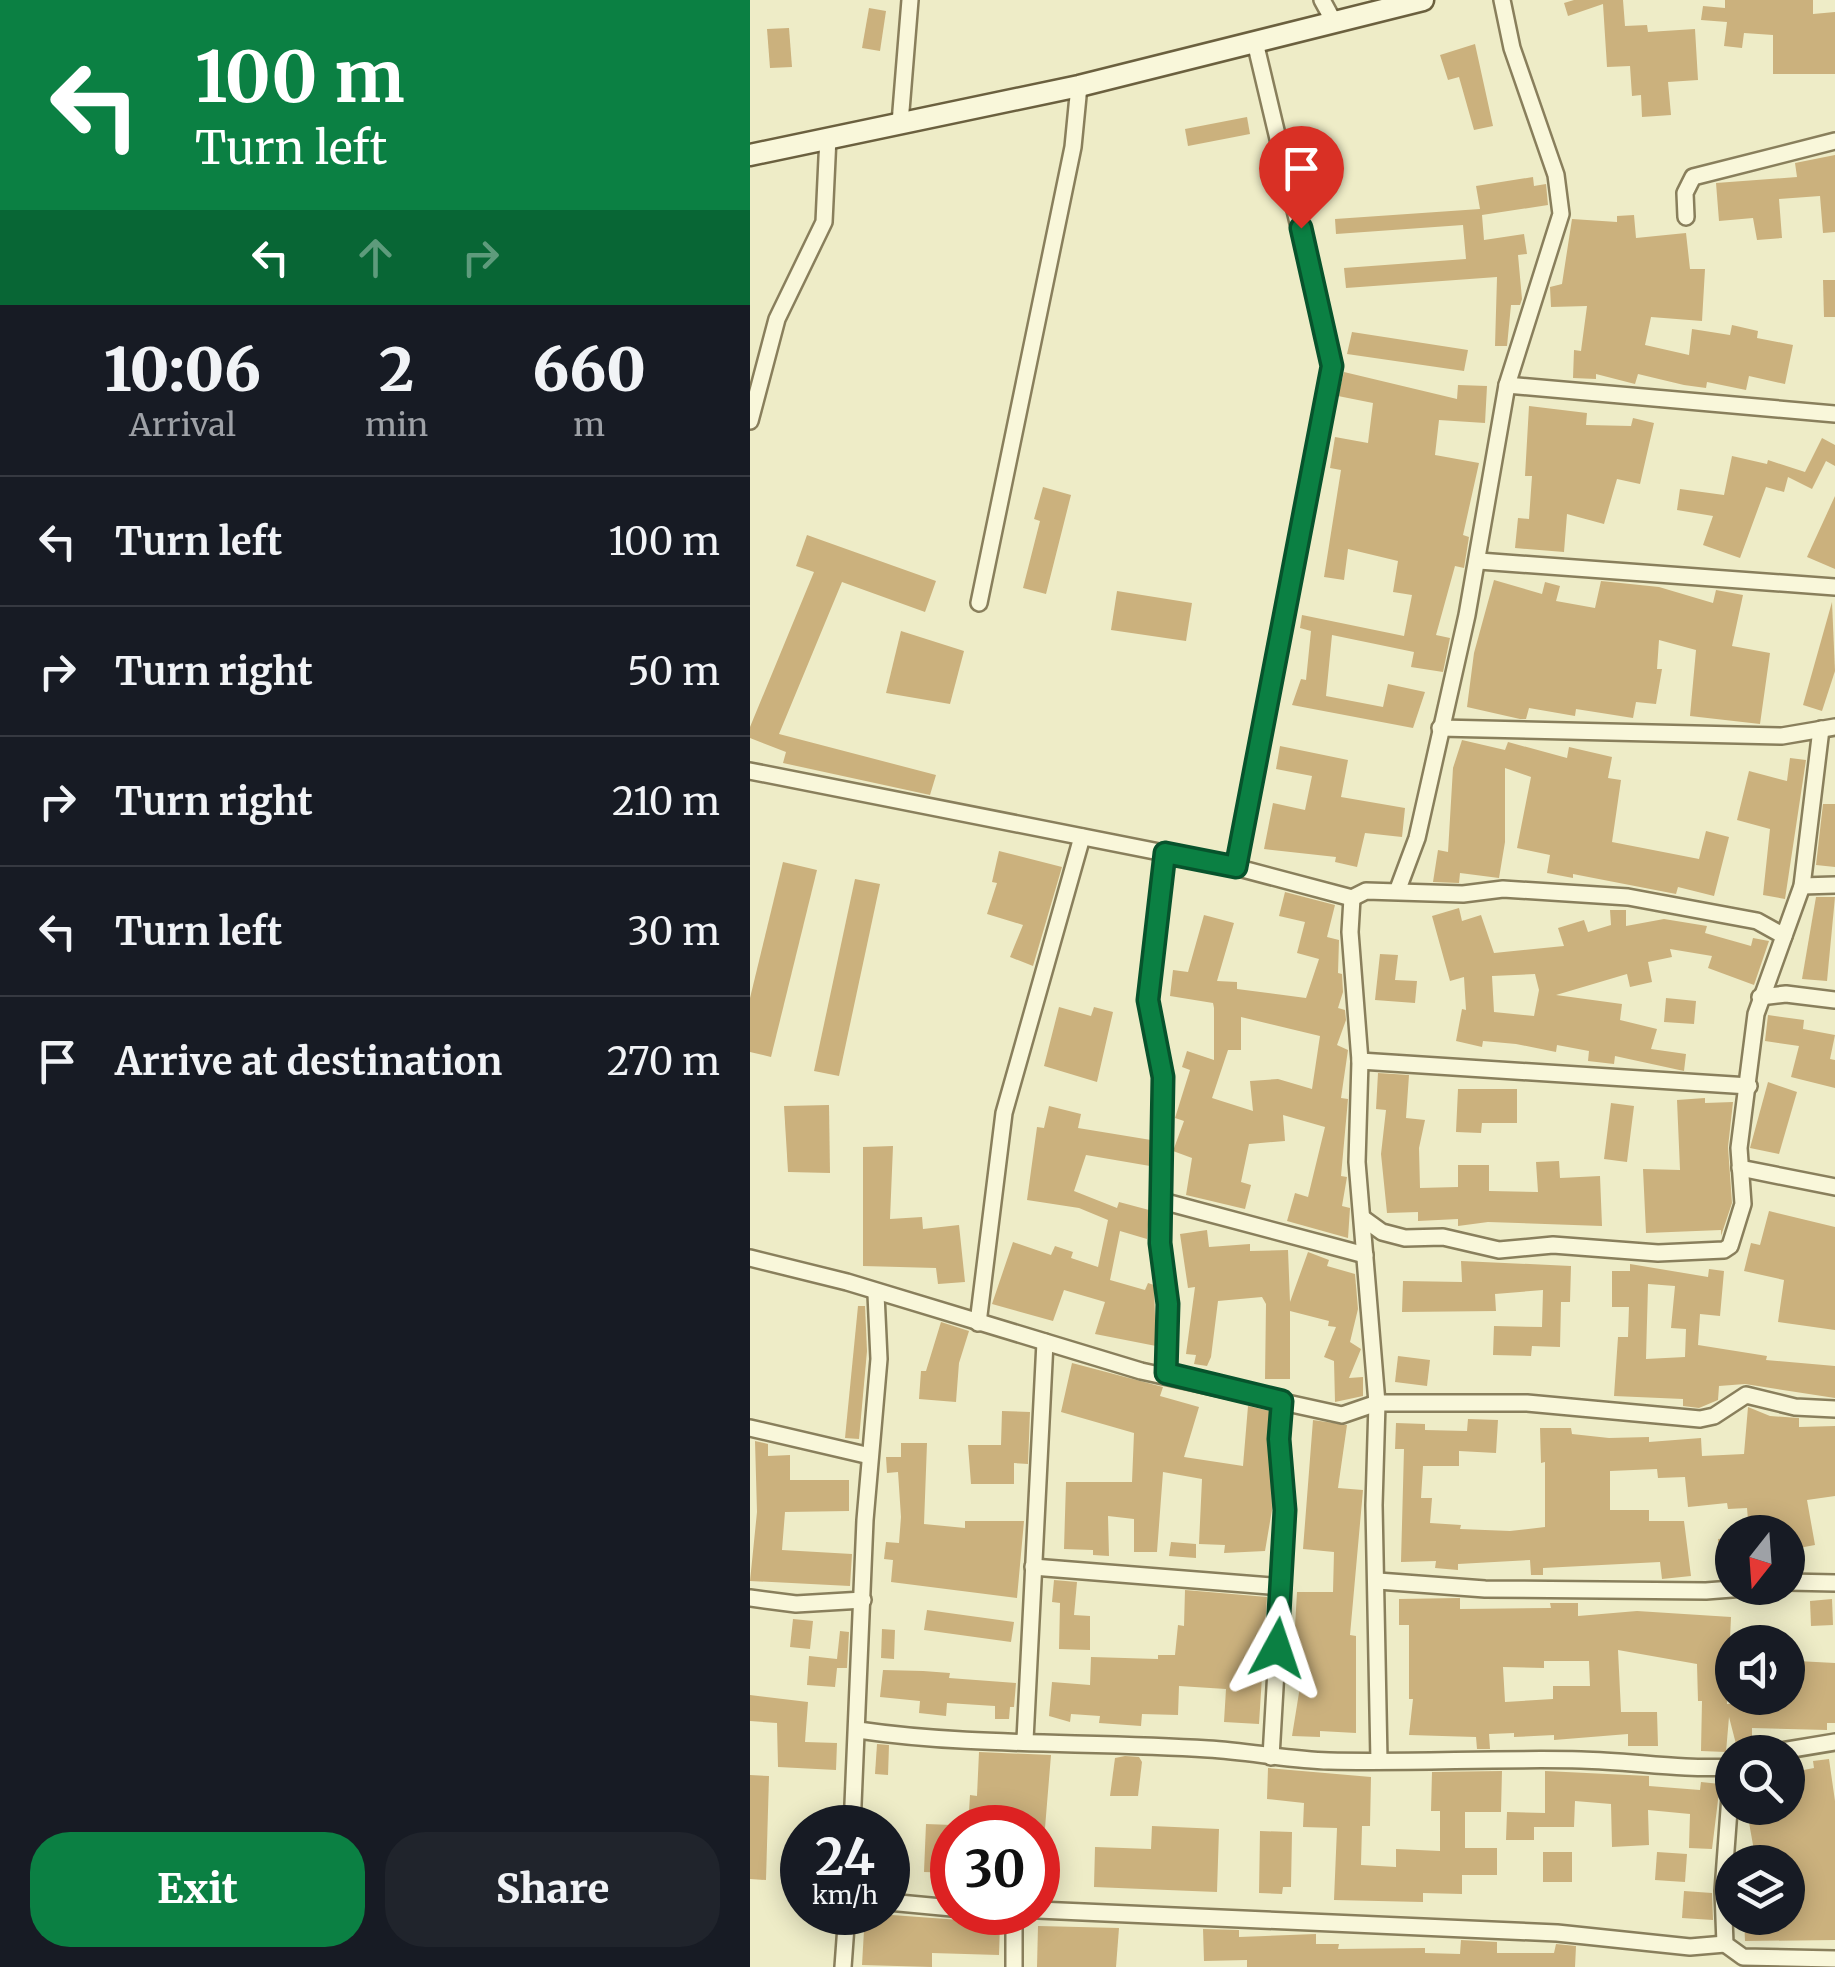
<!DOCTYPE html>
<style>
body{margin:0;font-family:Merriweather,serif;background:#20242c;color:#f1f3f6;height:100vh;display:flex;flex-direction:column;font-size:38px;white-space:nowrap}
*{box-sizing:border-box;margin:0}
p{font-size:32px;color:#9ea1a6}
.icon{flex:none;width:55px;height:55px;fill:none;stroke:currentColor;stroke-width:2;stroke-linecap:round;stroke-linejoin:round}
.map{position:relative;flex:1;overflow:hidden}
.drawer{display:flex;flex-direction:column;background:#171b24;width:750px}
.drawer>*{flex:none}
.top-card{background:#0b8043;color:#fff;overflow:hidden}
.needle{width:65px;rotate:197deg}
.tools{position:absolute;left:965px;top:1515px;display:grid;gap:20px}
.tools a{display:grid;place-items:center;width:90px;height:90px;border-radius:50%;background:#171b24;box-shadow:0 5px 25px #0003;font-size:50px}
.speed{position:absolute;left:30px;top:1805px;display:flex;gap:20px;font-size:50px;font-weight:700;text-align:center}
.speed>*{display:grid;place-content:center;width:130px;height:130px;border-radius:50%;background:#171b24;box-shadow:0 5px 25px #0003;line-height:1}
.speed small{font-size:25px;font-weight:400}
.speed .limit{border:15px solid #d22;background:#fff;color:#111}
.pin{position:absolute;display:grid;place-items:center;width:85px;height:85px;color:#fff;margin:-102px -42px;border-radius:50% 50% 50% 0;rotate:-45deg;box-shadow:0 0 10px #0007}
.pin .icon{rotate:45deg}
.me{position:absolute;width:110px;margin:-55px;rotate:5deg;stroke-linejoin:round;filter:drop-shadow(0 0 8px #0008)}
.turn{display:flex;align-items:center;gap:35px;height:210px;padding:0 30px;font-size:45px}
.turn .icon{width:130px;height:130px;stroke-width:2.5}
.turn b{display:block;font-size:70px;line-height:85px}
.lanes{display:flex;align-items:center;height:95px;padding:0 30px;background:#0003;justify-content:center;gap:50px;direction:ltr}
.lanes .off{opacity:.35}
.eta{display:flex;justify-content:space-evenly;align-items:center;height:170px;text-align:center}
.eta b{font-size:60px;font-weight:800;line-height:70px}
.action{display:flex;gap:20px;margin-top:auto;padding:20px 30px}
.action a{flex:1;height:115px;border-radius:40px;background:#0b8043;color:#fff;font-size:40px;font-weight:800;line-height:115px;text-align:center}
.action a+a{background:#20242c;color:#f1f3f6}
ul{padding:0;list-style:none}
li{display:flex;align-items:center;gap:30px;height:130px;padding:0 30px;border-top:2px solid #363941}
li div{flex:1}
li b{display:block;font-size:38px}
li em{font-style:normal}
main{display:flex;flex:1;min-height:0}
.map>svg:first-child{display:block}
</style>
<main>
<section class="drawer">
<div class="top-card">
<div class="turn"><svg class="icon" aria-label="left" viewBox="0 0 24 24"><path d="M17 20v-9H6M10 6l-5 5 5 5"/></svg><div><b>100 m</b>Turn left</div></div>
<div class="lanes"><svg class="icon" aria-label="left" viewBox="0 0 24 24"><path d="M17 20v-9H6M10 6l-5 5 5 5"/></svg><svg class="icon off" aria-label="ahead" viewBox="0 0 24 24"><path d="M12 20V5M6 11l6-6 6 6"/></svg><svg class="icon off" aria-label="right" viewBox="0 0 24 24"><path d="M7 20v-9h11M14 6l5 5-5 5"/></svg></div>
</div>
<div class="eta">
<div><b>10:06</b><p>Arrival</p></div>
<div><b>2</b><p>min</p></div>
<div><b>660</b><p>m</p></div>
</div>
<ul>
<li><svg class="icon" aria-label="left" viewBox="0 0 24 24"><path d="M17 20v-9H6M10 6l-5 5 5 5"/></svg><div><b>Turn left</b></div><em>100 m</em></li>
<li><svg class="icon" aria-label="right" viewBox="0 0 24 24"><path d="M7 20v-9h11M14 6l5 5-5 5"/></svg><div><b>Turn right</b></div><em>50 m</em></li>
<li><svg class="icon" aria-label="right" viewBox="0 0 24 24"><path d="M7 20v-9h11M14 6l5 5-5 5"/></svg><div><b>Turn right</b></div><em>210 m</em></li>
<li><svg class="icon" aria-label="left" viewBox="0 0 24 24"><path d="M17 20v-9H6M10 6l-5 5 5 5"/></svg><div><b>Turn left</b></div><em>30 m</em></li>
<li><svg class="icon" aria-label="arrive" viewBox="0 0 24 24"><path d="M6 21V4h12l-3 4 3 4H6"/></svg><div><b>Arrive at destination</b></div><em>270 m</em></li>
</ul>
<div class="action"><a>Exit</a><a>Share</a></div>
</section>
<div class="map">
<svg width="1085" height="1967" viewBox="0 0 1085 1967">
<rect width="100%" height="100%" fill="#eeecc7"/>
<!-- building -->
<g fill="#cbb17d" fill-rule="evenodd">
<polygon points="824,0 873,0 875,26 897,25 898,32 945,29 948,80 918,82 921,115 892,117 891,95 882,96 880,66 857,67 853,4 818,16 814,3"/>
<polygon points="975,0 1063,0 1063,14 1085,12 1085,74 1023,74 1023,35 994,33 992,48 974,46 977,22 951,20 953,6 975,8"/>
<polygon points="119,8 136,11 130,51 112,48"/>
<polygon points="39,28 42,67 20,68 17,29"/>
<polygon points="725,44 743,126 724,130 709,77 698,80 690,55"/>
<polygon points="497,117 500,134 438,146 435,129"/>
<polygon points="1085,155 1085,232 1073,233 1070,196 1029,199 1032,238 1007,240 1003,218 969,221 966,183 1047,177 1045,163"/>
<polygon points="783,177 784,186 796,184 798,205 732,215 734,240 774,234 777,254 768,255 772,299 770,305 761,305 757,346 745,346 747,277 596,288 594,268 716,259 713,225 586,234 585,219 730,209 726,186"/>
<polygon points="884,215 886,238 936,233 940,269 955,269 952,321 901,317 895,345 939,355 942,329 980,335 982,325 1008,331 1007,338 1043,345 1035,384 999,376 996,390 957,382 956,388 934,385 888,374 885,384 846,374 846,379 823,378 824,350 831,351 837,306 801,307 800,287 812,284 822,219 867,222 867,216"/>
<polygon points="1073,280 1085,280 1085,317 1074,317"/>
<polygon points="602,332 718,350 714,371 597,354"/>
<polygon points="594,372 707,399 708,385 737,386 735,423 689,420 685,455 729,463 713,535 719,537 714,568 705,566 686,635 700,638 693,672 661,667 664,652 582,635 576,696 633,707 638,684 675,692 663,728 542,705 551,679 556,680 561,631 550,628 552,615 654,636 662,595 643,592 648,561 598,549 594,580 574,577 591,470 580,468 585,437 618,443 623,403 588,396"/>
<polygon points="779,406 837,413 836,425 881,426 883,418 904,423 890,484 867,479 854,524 817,514 814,552 765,548 768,518 779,519 782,476 775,476"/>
<polygon points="1072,438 1085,445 1085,466 1076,461 1062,489 1038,477 1034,492 1016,487 990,558 953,545 963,516 927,510 930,489 974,495 982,456 1017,464 1018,460 1055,472"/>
<polygon points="293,487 321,495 296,594 273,588 290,521 284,519"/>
<polygon points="1085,496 1085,569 1057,557"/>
<polygon points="57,535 186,581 175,612 92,582 29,734 186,775 180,795 33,763 36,752 0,738 0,727 64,572 46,566"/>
<polygon points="744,580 792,594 795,582 810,586 806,601 845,608 851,581 909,587 963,603 966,590 993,595 982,646 1020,653 1010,724 940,716 946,650 909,640 907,669 912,669 906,704 886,702 883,718 826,709 825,716 779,708 776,719 770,719 717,707 724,653"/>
<polygon points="367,591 442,603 436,641 361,630"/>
<polygon points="1082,602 1085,671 1072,711 1053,705"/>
<polygon points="151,631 214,651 200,704 136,693"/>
<polygon points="712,740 755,750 758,742 817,758 819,747 862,757 858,778 871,780 862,842 949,859 956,831 979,837 964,896 928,887 926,894 823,874 823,878 797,873 800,855 767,848 781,777 755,768 755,842 749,878 710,873 709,883 683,882 688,850 698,852 703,768"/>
<polygon points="530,746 598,760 591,797 655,808 652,837 615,833 607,867 585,862 586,857 514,849 523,803 555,810 562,776 526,769"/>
<polygon points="1040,758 1056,760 1035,899 1013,895 1020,829 987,820 999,771 1037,781"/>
<polygon points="1073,804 1085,804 1085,867 1066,865"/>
<polygon points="249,851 312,867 283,966 260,957 273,925 237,914 247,883 242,882"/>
<polygon points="33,862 67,870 21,1057 0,1052 0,998"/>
<polygon points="105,879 130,884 89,1076 64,1071"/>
<path d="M535 892 585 905 577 937 589 940 588 973 592 974 593 992 588 1008 595 1010 596 1020 587 1045 598 1050 591 1098 598 1099 591 1176 597 1177 592 1206 600 1208 598 1238 537 1221 545 1193 558 1197 575 1127 533 1115 535 1141 499 1144 491 1182 501 1185 495 1209 436 1195 442 1158 423 1151 434 1121 425 1118 440 1070 432 1067 437 1051 464 1060V1008L463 1003 420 996 423 970 438 972 454 915 484 923 467 981 487 982V989L556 998 569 959 547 953 555 922 529 916ZM491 1017 570 1036 562 1089 528 1079 500 1081 503 1111 462 1098 478 1050H491Z"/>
<polygon points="1066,897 1085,897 1077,981 1052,979"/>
<path d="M709 908 712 921 731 915 744 953 814 946 808 928 834 920 838 932 861 925 860 910H876V926L914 919 957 926 955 933 1001 946 1003 938 1019 941 1004 985 958 968 962 956 920 949 922 957 898 962 902 982 880 987 877 974 806 995 872 1004 870 1020 907 1029 901 1049 936 1054 934 1071 865 1056 864 1064 838 1061 839 1051 807 1045 806 1052 766 1044 733 1041 732 1047 706 1041 712 1009 716 1010 714 977 700 981 682 916ZM785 974 789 990 784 1016 744 1012 742 976Z"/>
<polygon points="630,954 648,955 645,980 667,981 665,1003 625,1000"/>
<polygon points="916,998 946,1001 944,1024 914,1022"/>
<polygon points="309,1007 341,1016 344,1007 363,1012 347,1082 294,1066"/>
<polygon points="1018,1015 1054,1020 1053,1029 1085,1035 1080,1059 1085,1060 1085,1088 1041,1077 1049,1046 1015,1041"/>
<polygon points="628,1073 659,1075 656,1118 675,1120 669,1148 670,1188 708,1187 708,1165 739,1165 739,1191 788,1192 786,1162 809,1161 810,1178 850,1176 852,1226 738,1222 708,1226 708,1219 668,1221 668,1212 637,1213 631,1154 636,1110 626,1109"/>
<polygon points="1018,1082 1047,1092 1029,1154 1000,1148"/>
<polygon points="708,1089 767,1089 767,1123 732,1123 731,1133 706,1132"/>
<polygon points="955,1098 955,1103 983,1102 978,1147 982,1203 971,1236 971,1230 896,1233 893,1169 930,1170 927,1100"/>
<polygon points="861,1103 884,1106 877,1162 854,1159"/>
<polygon points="79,1105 80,1173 38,1172 34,1106"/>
<polygon points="299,1106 331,1114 328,1128 401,1140 400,1166 336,1155 324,1191 367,1208 369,1202 399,1210 397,1239 370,1231 360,1280 395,1290 398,1283 404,1285 406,1346 345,1334 355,1302 314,1290 303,1321 242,1304 263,1242 301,1255 305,1246 323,1252 321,1258 348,1267 358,1220 329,1208 277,1200 287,1127 294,1128"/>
<polygon points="143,1146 140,1219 172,1217 173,1229 209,1225 215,1282 188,1284 186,1268 113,1266 113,1147"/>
<polygon points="1019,1211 1085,1227 1085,1330 1028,1322 1034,1280 994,1271 1001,1243 1010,1245"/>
<polygon points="457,1230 459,1247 500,1244 500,1251 538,1250 540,1302 558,1252 579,1260 577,1266 605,1274 608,1309 600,1342 611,1349 599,1378 613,1377 613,1396 585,1402 584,1361 574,1357 586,1327 578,1326 579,1321 540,1311 540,1379 515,1379 516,1304 512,1297 468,1301 461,1357 457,1366 444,1364 446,1355 436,1354 445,1287 438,1288 430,1234"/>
<polygon points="711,1261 821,1266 820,1302 811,1302 810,1347 782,1346 781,1356 743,1355 744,1326 792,1327 793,1290 745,1294 746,1311 652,1312 653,1281 712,1282"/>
<path d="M880 1264 958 1277 959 1269 974 1271 970 1316 950 1314 948 1345 1017 1356 1016 1360 1085 1366V1398L995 1384 969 1386 968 1400 949 1408 933 1406V1399L864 1396 868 1337H878L879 1307H862V1271H880ZM898 1284 925 1286 921 1328 936 1329 935 1357 896 1359Z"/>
<polygon points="108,1306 115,1306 117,1351 109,1439 95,1438"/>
<polygon points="191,1322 219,1331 209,1363 206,1402 169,1399 171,1371 176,1371"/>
<polygon points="648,1356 680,1360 677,1386 645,1382"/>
<polygon points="322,1363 413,1387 410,1396 449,1407 434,1457 493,1466 498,1406 520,1411 522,1510 515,1551 474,1553 475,1545 449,1544 452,1479 413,1472 407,1552 384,1552 384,1519 358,1516 359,1556 343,1555 343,1550 314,1549 316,1482 382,1482 384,1433 311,1412"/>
<polygon points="998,1407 1020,1416 1049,1418 1049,1427 1085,1426 1085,1496 1057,1500 1065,1545 1038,1550 1038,1532 999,1532 997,1508 978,1509 977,1503 938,1507 935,1477 908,1478 907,1469 860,1471 860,1510 899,1510 899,1521 934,1521 941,1576 912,1579 910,1562 793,1568 793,1575 781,1575 780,1560 708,1564 708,1570 685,1568 686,1561 651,1562 654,1449 645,1449 646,1423 675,1424 675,1430 717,1431 718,1419 748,1420 746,1453 709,1451 709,1466 673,1466 671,1498 682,1498 680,1523 711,1525 710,1529 760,1531 795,1527 795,1462 791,1463 790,1428 821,1428 822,1434 859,1438 899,1437 899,1442 951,1438 952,1456 994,1454"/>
<polygon points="252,1411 280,1412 278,1464 264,1463 264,1484 221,1484 218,1445 251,1445"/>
<polygon points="563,1420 597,1425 588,1488 613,1490 600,1635 606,1636 606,1733 570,1731 570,1737 542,1736 554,1662 543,1661 547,1592 583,1592 584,1552 553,1549"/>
<polygon points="5,1441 18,1444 18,1456 40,1455 40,1480 99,1480 99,1511 35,1512 32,1550 102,1554 100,1586 0,1581 7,1512"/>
<polygon points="151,1443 177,1443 174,1524 215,1528 215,1521 274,1521 267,1598 141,1582 143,1560 134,1559 136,1542 149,1543 151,1517 148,1472 137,1473 136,1457 151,1457"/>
<polygon points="982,1538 982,1572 971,1573 968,1539"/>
<polygon points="421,1542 446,1544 446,1558 419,1556"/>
<polygon points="304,1580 327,1582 324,1615 340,1616 340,1650 309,1649 310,1603 302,1602"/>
<polygon points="435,1590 517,1597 509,1724 474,1722 476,1689 429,1686 428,1715 392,1714 391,1726 349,1723 350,1716 321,1714 320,1722 299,1716 302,1682 340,1685 341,1657 408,1659 408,1655 425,1655 428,1625 434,1626"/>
<path d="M710 1598V1609L801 1608 800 1603H828V1616L887 1611 981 1617 977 1704 1044 1698 1047 1661 1085 1663V1723H1077V1730L1002 1728V1744H986L979 1717 976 1752 951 1751 952 1701H948L947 1664 868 1650 871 1712H907L908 1746H878V1734L804 1740V1735L764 1737V1733L739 1734 740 1749H727L726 1737 659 1735 663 1699H659V1625H649V1599ZM794 1661H839L840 1686H803V1699L755 1702 753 1667 794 1668Z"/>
<polygon points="1082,1599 1083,1625 1061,1626 1060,1601"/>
<polygon points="177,1610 264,1622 261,1642 174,1630"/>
<polygon points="43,1619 63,1621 60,1649 40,1647"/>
<polygon points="132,1629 145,1630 144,1659 131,1658"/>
<polygon points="90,1631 99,1632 97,1668 87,1668 85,1687 57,1685 59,1656 87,1659"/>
<polygon points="133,1670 173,1671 200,1673 199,1678 266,1683 264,1707 260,1707 259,1719 245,1719 245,1706 197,1703 196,1716 169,1713 170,1701 130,1697"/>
<polygon points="0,1695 58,1702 55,1742 87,1743 86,1770 28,1767 27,1723 0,1721"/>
<polygon points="127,1744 139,1745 138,1775 125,1774"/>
<polygon points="229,1752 301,1755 295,1828 218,1828 220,1795 227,1796"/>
<polygon points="375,1756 389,1757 392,1762 388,1796 360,1796 365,1758"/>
<polygon points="1079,1759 1085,1801 1085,1940 995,1941 994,1918 1038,1918 1038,1862 1006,1862 997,1811 1038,1808 1038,1773 1064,1768 1063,1761"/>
<polygon points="518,1768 621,1777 620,1826 612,1826 611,1865 646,1867 646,1849 690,1851 690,1811 681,1811 682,1772 752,1771 751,1812 715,1812 715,1848 747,1848 747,1875 712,1875 712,1894 673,1893 673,1902 584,1900 587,1828 553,1827 554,1803 517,1799"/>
<polygon points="795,1771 899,1776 899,1786 950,1790 951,1782 970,1784 962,1849 939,1848 940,1814 898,1810 899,1845 862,1847 861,1804 825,1801 824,1827 784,1827 784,1840 756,1840 757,1812 795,1813"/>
<polygon points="0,1775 19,1776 16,1880 0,1879"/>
<polygon points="176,1824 202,1825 202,1873 174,1872"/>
<polygon points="402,1826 469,1829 467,1892 344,1887 345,1847 401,1849"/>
<polygon points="510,1831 542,1832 541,1887 533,1887 532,1894 509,1893"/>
<rect x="793" y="1852" width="29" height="30"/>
<polygon points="907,1852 937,1854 935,1882 905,1880"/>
<polygon points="934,1891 962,1893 963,1920 932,1918"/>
<polygon points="115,1913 250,1923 249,1955 182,1953 182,1967 112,1965"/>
<polygon points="288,1926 369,1928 366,1967 287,1967"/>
<polygon points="453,1929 489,1930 489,1937 566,1934 566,1944 589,1944 588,1949 675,1948 675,1953 710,1954 711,1940 747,1942 747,1953 804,1953 806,1944 826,1946 825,1967 497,1967 497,1960 454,1961"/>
</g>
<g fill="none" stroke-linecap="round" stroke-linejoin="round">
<defs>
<g id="street">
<polyline points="572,0 584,22"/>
<polyline points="150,123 160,0"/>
<polyline points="936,217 935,193 943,177 1085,141"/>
<polyline points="757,385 1085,414"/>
<polyline points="0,421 27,319 74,222 78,137"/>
<polyline points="729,561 1085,587"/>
<polyline points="229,603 323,147 329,86"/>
<polyline points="690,728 1032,736 1085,727"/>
<polyline points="0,771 485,867 602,898 616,891 713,894 753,889 878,897 1007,921 1034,936"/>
<polyline points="415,853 397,1000 413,1077 410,1243 418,1304 416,1373"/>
<polyline points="485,867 582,366 505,42"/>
<polyline points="1052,886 1085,885"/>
<polyline points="648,889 667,838 717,615 757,385 811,214 806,175 762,48 752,0"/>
<polyline points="602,898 600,932 610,1061 607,1162 627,1403 624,1505 629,1761"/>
<polyline points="1010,997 1036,994 1085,1000"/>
<polyline points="610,1061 999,1086"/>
<polyline points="990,1168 1085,1187"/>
<polyline points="412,1201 615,1255"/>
<polyline points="614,1219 632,1232 655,1238 693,1237 749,1250 803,1245 908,1253 974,1250 980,1246 993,1204 989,1148 1006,1014 1052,886 1071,729"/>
<polyline points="0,1258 97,1282 391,1371 592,1415 627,1403 777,1403 950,1419 964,1416 996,1395 1045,1407 1085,1409"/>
<polyline points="228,1323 254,1113 332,837"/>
<polyline points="0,1428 120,1456"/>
<polyline points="283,1567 533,1587"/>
<polyline points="628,1581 735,1589 956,1591 995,1588"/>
<polyline points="1038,1582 1085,1583"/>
<polyline points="0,1598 46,1604 113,1600"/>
<path d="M108 1730C223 1747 341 1741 458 1749 498 1751 538 1760 579 1761 663 1763 747 1758 831 1760 883 1761 928 1770 982 1767"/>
<polyline points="275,1740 295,1342"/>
<polyline points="1025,1752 1085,1742"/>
<polyline points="521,1757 534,1531 529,1439 532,1401"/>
<polyline points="982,1769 973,1891 975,1944 993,1957 1085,1959"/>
<polyline points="102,1828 115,1520 129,1359 126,1294"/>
<polyline points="138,1902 202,1908"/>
<polyline points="288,1910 807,1933 940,1947 975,1944"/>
<polyline points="93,1967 97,1912"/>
<polyline points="264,1967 264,1912"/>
</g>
<polyline id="secondary" points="0,155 329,86 673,0"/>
</defs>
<!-- street casing -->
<use href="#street" stroke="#897f5c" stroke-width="20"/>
<!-- secondary casing -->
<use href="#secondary" stroke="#6b603f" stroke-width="25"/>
<!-- street -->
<use href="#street" stroke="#f9f7da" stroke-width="15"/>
<!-- secondary -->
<use href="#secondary" stroke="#f9f7da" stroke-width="20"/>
</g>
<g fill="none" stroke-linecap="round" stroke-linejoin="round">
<defs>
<polyline id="route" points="527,1648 535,1510 529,1439 532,1401 416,1373 418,1304 410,1243 413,1077 398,1000 415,853 486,867 582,366 551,228"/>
</defs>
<!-- route casing -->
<use href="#route" stroke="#07532c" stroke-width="25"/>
<!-- route -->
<use href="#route" stroke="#0b8043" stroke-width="18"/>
</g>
</svg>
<div class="tools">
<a><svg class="needle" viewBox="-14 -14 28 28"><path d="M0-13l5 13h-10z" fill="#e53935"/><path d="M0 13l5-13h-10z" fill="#9ea1a6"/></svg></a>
<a><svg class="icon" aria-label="sound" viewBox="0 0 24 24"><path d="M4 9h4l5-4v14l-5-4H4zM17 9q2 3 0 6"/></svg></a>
<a><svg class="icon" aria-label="search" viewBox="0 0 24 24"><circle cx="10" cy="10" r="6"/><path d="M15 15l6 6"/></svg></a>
<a><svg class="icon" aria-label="layers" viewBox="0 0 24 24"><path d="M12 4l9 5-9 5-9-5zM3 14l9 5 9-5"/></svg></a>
</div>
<div class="speed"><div>24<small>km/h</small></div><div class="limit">30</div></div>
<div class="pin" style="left:551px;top:228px;background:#d93025"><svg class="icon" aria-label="arrive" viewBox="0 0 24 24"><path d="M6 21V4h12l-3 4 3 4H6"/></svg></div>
<svg class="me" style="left:527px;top:1648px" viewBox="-20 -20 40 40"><path d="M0-17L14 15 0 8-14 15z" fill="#0b8043" stroke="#fff" stroke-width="4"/></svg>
</div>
</main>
